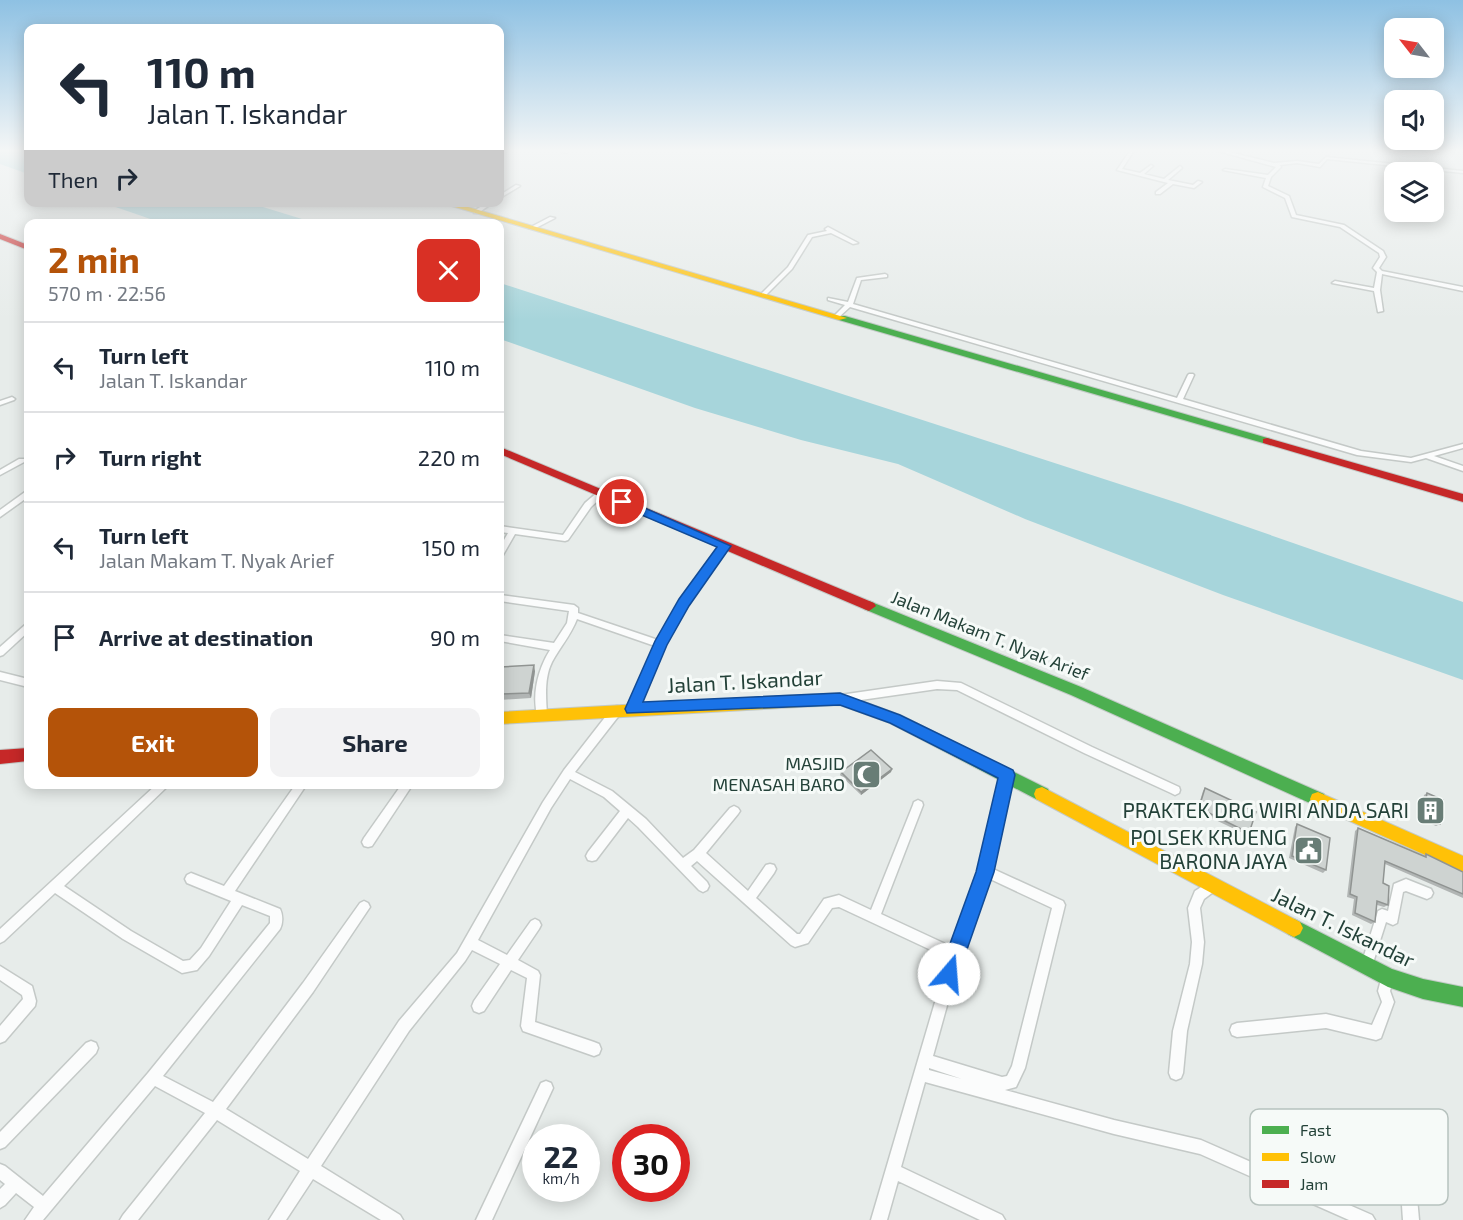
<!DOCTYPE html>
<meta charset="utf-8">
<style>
body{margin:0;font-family:"Exo 2",sans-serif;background:#f2f2f3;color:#1f2937;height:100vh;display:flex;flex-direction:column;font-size:22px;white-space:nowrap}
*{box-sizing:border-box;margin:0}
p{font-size:20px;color:#747a83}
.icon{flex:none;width:33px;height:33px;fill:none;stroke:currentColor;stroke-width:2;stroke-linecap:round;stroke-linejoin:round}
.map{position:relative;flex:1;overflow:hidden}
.sheet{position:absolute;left:24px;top:219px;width:480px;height:570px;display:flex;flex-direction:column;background:#fff;border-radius:12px;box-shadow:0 3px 15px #0003}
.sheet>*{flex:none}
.banner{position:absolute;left:24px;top:24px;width:480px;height:183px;border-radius:12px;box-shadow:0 3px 15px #0003;background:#fff;color:#1f2937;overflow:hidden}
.needle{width:39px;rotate:301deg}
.tools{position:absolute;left:1384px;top:18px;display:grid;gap:12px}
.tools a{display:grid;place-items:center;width:60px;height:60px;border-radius:12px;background:#fff;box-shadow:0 3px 15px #0003;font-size:30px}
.speed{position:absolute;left:522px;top:1124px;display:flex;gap:12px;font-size:30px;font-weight:700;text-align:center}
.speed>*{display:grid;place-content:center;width:78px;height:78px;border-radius:50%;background:#fff;box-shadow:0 3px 15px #0003;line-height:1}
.speed small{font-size:15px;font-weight:400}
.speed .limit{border:9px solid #d22;background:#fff;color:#111}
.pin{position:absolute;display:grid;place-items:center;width:51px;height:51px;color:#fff;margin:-26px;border:3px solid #fff;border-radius:50%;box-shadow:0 2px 6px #0007}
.me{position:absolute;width:66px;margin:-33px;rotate:18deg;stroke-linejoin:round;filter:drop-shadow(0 0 4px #0008)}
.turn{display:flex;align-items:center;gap:21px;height:126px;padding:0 24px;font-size:27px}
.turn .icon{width:78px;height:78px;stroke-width:2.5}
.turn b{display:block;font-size:42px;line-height:51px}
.then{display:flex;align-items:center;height:57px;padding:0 24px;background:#0003;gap:12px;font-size:22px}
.round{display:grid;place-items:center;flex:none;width:63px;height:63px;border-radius:12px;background:#f2f2f3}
.overview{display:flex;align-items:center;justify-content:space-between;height:102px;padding:0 24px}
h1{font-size:36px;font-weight:700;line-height:45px;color:#b45309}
.cta{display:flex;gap:12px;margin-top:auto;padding:12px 24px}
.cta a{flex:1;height:69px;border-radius:12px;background:#b45309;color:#fff;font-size:24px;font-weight:700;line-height:69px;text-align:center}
.cta a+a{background:#f2f2f3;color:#1f2937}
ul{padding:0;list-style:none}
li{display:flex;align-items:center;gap:18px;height:90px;padding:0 24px;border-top:2px solid #e0e1e3}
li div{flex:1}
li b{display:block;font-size:22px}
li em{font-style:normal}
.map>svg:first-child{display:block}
</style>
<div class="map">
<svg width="1463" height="1220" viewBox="0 0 1463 1220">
<rect width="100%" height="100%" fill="#e7ecea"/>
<!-- water -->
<g fill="#a7d5db">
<polygon points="0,149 28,149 28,174 0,164"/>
<polygon points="104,203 250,203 315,223 162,223"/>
<polygon points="500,283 1181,504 1463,602 1463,680 1223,595 1025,519 898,464 801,440 695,408 500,339"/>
</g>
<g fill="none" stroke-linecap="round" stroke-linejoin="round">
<defs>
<g id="street">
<polygon points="568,149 573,149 566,153 562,152"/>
<polygon points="1131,149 1135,149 1122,169 1140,173 1151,165 1153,166 1144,174 1164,179 1180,166 1182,168 1168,180 1193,185 1198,181 1202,182 1194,188 1173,184 1160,194 1156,194 1156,192 1168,183 1117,170"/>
<polygon points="1211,149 1217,149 1274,163 1297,161 1319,164 1326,157 1463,171 1463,173 1327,159 1320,167 1297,163 1280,165 1281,167 1271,177 1268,186 1289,196 1296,215 1344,225 1383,251 1386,257 1379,268 1382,271 1463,287 1463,291 1382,274 1380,290 1383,311 1378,312 1374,291 1332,283 1335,281 1374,288 1377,272 1373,268 1380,257 1379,253 1340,227 1292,217 1285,198 1263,187 1266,178 1223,170 1225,169 1268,175 1276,167"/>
<polygon points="516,185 520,186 500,198 500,195"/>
<polygon points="488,202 494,202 478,213 474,213 474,211"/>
<polygon points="550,217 555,218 534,229 529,228"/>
<polygon points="828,227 858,243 853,244 831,233 812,237 792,269 766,295 762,295 762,293 788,267 808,235 827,231 825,229"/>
<polygon points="885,274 887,275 887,277 861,280 853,304 1177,398 1188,375 1189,374 1193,374 1194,375 1183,399 1361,451 1411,458 1463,444 1463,448 1434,456 1463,466 1463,471 1426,458 1411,462 1357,455 850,307 839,317 835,317 835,315 845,305 828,300 828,298 848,302 857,278"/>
<polygon points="12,397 15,399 14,400 0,405 0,401"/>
<polygon points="19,459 25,459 26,461 0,475 0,470"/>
<polygon points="599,491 602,491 606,493 591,507 568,540 565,541 515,534 503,555 500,556 500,547 508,533 500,532 500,526 563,535 585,503"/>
<polygon points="25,492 28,492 28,497 0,517 0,510"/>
<path d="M725 543 729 546 687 605 665 644 637 712 633 713 629 712 628 709 655 646 577 619C571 635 560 647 552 662 544 678 546 698 547 715L546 718 542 719 538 718C531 696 538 669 550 650L500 641V635L554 643 567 623 569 611 500 601V595L574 605 578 608V613L658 640 681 601 722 544Z"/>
<polygon points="28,624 28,632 3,655 0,656 0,647 25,625"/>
<polygon points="0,672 28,679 28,687 0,680"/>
<polygon points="937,681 961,683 1092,747 1179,787 1180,790 1179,793 1175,795 1171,793 1084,753 957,690 937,689 840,703 836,702 835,699 836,696 840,695"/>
<path d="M617 706 621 707 622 710 621 713 575 772 612 791 646 819 683 858 694 850 730 808 734 806 738 808 740 811 738 814 706 853 748 891 766 865 770 864 774 865 776 869 774 873 756 898 797 934H800L824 899 839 895 871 910 913 805 914 802 918 800 922 802 923 805 881 914 952 947 979 871 1002 775 1003 772 1007 770 1011 772 1012 775 991 868 1063 901 1065 905 1025 1068 1016 1087 1005 1090 1114 1120 1201 1140 1372 1215 1375 1220H1349L1200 1154 1114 1134 925 1082 901 1167 1002 1215 1005 1220H980L898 1181 887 1220H871L948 958 839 907 832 908 808 943 795 947 791 945 697 861 691 866 707 882 709 886 707 890 703 892 699 890 638 827 628 818 596 860 592 861 588 860 586 856 588 852 620 811 604 797 570 779 551 808 478 940 507 955 531 921 535 919 539 921 541 925 539 929 518 960 538 971 540 975 535 1022 594 1042 599 1044 601 1049 599 1054 594 1056 523 1031 521 1026 527 978 511 970 484 1011 479 1013 474 1011 472 1006 474 1001 500 964 472 950 465 961 409 1031 321 1166 400 1215 403 1220H381L313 1179 286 1220H269L300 1171 217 1120 138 1220H120L123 1215 205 1113 155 1086 43 1220H25L34 1207 16 1193 5 1205 0 1208V1189L5 1184 0 1180V1164L5 1166 43 1196 148 1073 270 923V916L242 905 209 956 197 970 182 973 123 939 55 893 4 941 0 943V929L157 784H170L64 886 131 931 183 961 190 960 201 948 231 901 187 883 185 879 187 875 191 873 224 886 296 784H307L235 891 280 909C283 915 283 923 280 929L163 1076 213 1102 303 983 360 903 364 901 368 903 370 907 313 992 226 1109 308 1159 399 1021 457 953 543 802 564 770 613 707ZM988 878 1052 908 1012 1066 1007 1076 1002 1077 933 1056 961 955ZM929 1068 962 1079 929 1070Z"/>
<polygon points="402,784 413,784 372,846 368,847 364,846 362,842 364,838"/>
<polygon points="1406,879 1431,889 1433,893 1431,897 1427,899 1406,891 1403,892 1397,923 1393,925 1386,922 1371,969 1367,971 1363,969 1361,965 1378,911 1382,909 1388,911 1394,884"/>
<polygon points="1212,880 1216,882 1218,886 1216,890 1204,899 1200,908 1204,942 1202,964 1187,1031 1183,1073 1181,1078 1176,1080 1171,1078 1169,1073 1173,1031 1190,964 1192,942 1188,908 1195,891"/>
<polygon points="0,966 32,986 36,1001 35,1006 5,1041 0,1043 0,1026 23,999 22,995 0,980"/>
<polygon points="1388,971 1393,972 1394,977 1390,991 1394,1002 1381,1038 1376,1040 1326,1028 1237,1037 1232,1035 1230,1030 1232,1025 1237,1023 1326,1014 1372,1025 1382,1002 1378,991 1383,972"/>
<polygon points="91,1041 96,1043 98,1048 96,1053 5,1147 0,1149 0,1132 86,1043"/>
<polygon points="546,1081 551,1083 553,1088 492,1220 476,1220 541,1083"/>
<polygon points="1403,1111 1408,1113 1410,1118 1419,1220 1403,1220 1396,1118 1398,1113"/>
</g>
<g id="fast">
<polygon points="839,316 845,316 1271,439 1272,441 1271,443 1263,443 839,320"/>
<polygon points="869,601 1081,687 1324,794 1326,799 1324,804 1318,806 1312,804 1071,695 864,609 862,606 864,603"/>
<polygon points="840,693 900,715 1048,789 1050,794 1048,799 1042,801 1036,799 890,723 840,705 799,707 794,705 792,701 794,697 799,695"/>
<polygon points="1294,919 1392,969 1423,979 1463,987 1463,1007 1423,999 1388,987 1288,934 1285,928 1288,922"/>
</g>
<g id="slow">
<polygon points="438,202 451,202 847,318 839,320"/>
<polygon points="799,695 804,697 806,701 804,705 799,707 500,724 500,712"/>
<polygon points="1042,787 1300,922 1303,928 1300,934 1294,937 1288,934 1036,799 1034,794 1036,789"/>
<polygon points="1318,792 1463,856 1463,872 1312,804 1310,799 1312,794"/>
</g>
<g id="jam">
<polygon points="0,234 28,245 28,250 0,239"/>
<polygon points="1267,438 1463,494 1463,502 1263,443 1263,439"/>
<polygon points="500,447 874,603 876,606 869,611 864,609 500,454"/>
<polygon points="28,748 28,761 0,764 0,750"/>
</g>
</defs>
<!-- street casing -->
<use href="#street" stroke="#c4c9c7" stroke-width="3"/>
<!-- fast casing -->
<use href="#fast" stroke="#c3cac7" stroke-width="2"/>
<!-- slow casing -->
<use href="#slow" stroke="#c3cac7" stroke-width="2"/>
<!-- jam casing -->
<use href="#jam" stroke="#c3cac7" stroke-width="2"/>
<!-- street -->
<use href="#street" fill="#fbfcfc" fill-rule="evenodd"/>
<!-- fast -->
<use href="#fast" fill="#4caf50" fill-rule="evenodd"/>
<!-- slow -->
<use href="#slow" fill="#ffc107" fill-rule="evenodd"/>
<!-- jam -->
<use href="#jam" fill="#c62828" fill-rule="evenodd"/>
</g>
<!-- wall -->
<g fill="#b1b5b4">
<polygon points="500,667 535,671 531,698 500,700"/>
<polygon points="892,769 891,772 861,795 840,775 841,772"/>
<polygon points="1205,788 1249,833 1247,835 1205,815 1207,808 1199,804 1203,791"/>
<polygon points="1427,793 1440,824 1436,826 1420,819 1424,795"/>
<polygon points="1297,824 1326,870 1323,873 1289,858 1295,827"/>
<polygon points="1358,828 1424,856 1426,854 1463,872 1463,898 1385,864 1383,883 1388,905 1384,907 1377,905 1375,922 1371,924 1352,915 1354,899 1347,897 1355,831"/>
</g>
<!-- shaded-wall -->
<g fill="#909492">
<polygon points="534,665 535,671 531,698 529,693"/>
<polygon points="892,769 891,772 861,795 861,792"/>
</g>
<!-- building -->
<g fill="#ced3d1" stroke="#909492" stroke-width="1.5">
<polygon points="534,665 529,693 500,694 500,667"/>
<polygon points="871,750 892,769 861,792 841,772"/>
<polygon points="1205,788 1256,812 1249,833 1207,812 1209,805 1201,801"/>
<polygon points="1427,793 1443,800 1440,824 1423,816"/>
<polygon points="1297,824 1330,838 1326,870 1292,856"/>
<polygon points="1358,828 1426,857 1426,854 1463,872 1463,894 1385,861 1383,883 1389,886 1388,905 1377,901 1375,922 1355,913 1357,897 1350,894"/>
</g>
<!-- sky -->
<linearGradient id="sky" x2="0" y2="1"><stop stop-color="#8ec1e3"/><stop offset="0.47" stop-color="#f4f6f6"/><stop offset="1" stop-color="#f4f6f6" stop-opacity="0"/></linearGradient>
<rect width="1463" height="320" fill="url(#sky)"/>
<!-- route -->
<polygon fill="#1a73e8" stroke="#114b97" stroke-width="1.5" points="622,498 731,546 689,606 667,645 643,702 840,693 900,715 1013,770 1015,775 994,872 956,981 949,984 942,981 939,974 976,872 998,778 890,723 840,705 627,713 625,709 655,641 679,599 717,547 618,505 618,500"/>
<!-- icons -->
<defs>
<symbol id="mosque-square" viewBox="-11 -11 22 22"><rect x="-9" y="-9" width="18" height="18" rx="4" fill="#687d76" stroke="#f6faf8"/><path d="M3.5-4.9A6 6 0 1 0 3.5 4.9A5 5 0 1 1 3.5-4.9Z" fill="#fff"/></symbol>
<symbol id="building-square" viewBox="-11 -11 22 22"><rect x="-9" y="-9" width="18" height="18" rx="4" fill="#687d76" stroke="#f6faf8"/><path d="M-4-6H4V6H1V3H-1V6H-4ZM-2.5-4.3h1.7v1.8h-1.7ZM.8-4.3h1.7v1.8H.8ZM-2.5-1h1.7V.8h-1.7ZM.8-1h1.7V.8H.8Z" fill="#fff"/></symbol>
<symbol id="civic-square" viewBox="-11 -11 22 22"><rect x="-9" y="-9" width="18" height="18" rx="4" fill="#687d76" stroke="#f6faf8"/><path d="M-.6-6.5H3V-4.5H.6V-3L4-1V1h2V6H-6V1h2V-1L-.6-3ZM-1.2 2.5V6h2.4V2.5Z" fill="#fff"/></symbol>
</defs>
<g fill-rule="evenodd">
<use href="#mosque-square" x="850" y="758" width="33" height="33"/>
<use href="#building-square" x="1414" y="794" width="33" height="33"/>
<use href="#civic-square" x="1292" y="834" width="33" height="33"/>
</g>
<g text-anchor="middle" stroke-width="6" stroke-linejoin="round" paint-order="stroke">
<!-- street labels -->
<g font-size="18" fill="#234138" stroke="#f6faf8">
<text transform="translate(990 636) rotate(22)" y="6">Jalan Makam T. Nyak Arief</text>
</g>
<!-- poi labels -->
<g font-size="18" fill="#234138" stroke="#f6faf8" text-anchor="end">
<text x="845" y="770">MASJID<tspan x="845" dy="21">MENASAH BARO</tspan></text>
</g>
<!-- near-street labels -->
<g font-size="21" fill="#234138" stroke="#f6faf8">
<text transform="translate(745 682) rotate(-3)" y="7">Jalan T. Iskandar</text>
<text transform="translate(1343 928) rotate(26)" y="7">Jalan T. Iskandar</text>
</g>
<!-- near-poi labels -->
<g font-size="21" fill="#234138" stroke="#f6faf8" text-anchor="end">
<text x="1409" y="818">PRAKTEK DRG WIRI ANDA SARI</text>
<text x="1287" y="845">POLSEK KRUENG<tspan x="1287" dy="24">BARONA JAYA</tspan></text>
</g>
</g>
<!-- legend -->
<rect x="1250" y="1109" width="198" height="96" rx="9" fill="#f6faf8" stroke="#b7c2be" stroke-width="1.5"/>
<rect x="1262" y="1126" width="27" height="8" fill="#4caf50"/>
<rect x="1262" y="1153" width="27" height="8" fill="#ffc107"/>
<rect x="1262" y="1180" width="27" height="8" fill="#c62828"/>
<g font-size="16" fill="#234138">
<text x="1300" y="1136">Fast</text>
<text x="1300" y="1163">Slow</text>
<text x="1300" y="1190">Jam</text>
</g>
</svg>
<div class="tools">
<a><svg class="needle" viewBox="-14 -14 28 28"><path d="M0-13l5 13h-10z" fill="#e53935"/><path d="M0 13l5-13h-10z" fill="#747a83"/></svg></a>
<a><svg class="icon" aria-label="sound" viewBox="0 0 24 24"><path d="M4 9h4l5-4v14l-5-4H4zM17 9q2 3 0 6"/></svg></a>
<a><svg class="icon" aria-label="layers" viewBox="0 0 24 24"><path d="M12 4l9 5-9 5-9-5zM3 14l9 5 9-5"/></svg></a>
</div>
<div class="speed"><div>22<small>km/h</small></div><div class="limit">30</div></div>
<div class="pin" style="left:622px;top:502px;background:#d93025"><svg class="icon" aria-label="arrive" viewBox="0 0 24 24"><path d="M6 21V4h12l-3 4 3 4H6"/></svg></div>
<svg class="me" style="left:949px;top:974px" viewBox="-20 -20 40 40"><circle r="19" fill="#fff"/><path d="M0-13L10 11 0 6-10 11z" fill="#1a73e8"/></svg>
<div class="banner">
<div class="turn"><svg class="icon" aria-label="left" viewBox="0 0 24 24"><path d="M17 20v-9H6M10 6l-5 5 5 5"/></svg><div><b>110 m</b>Jalan T. Iskandar</div></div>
<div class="then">Then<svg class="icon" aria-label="right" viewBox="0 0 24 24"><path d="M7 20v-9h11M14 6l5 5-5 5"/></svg></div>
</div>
<section class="sheet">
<div class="overview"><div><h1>2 min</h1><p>570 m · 22:56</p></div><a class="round" style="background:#d93025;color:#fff"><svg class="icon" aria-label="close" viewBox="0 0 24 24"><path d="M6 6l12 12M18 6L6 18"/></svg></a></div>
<ul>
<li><svg class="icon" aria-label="left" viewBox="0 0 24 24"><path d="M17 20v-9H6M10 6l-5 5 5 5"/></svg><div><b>Turn left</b><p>Jalan T. Iskandar</p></div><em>110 m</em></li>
<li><svg class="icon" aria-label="right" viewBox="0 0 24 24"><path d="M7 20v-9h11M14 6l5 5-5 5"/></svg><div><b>Turn right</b></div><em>220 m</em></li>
<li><svg class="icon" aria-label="left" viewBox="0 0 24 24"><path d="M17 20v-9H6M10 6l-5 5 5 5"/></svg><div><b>Turn left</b><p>Jalan Makam T. Nyak Arief</p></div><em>150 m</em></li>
<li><svg class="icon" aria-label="arrive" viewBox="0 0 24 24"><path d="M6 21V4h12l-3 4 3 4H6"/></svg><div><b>Arrive at destination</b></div><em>90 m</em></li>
</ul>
<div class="cta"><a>Exit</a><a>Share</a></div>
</section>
</div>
